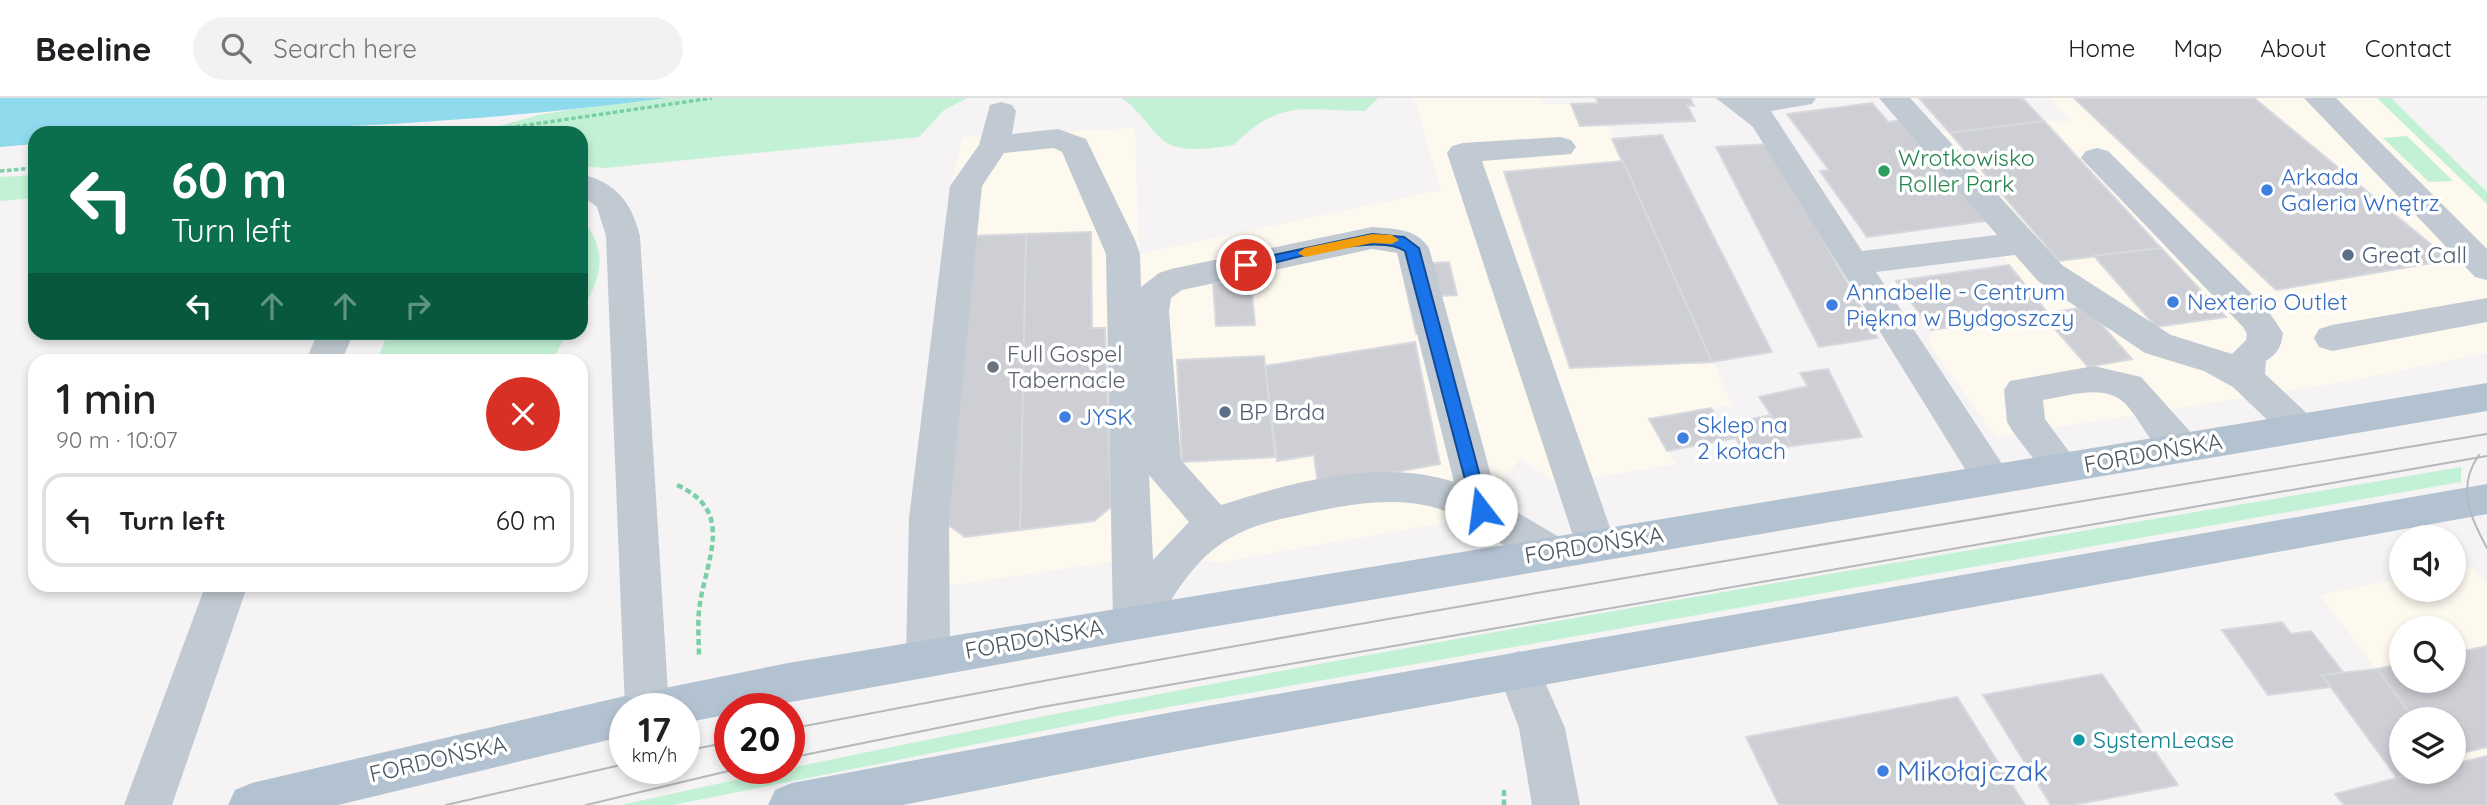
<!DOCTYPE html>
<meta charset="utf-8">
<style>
body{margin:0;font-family:Quicksand,sans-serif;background:#f2f2f2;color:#202124;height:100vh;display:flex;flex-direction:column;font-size:26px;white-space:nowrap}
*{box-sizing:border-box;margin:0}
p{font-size:23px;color:#757577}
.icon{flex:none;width:38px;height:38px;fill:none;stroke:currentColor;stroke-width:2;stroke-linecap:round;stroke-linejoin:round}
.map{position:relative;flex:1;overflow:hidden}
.details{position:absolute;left:28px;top:256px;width:560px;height:238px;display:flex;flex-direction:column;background:#fff;border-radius:21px;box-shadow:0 4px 10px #0003}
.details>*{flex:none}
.guide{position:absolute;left:28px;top:28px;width:560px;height:214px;border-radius:21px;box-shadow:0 4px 10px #0003;background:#0b6e4f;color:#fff;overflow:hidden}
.buttons{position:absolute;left:2389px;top:427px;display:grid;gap:14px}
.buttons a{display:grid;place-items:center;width:77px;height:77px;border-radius:50%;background:#fff;box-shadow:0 4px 10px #0003;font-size:35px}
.speed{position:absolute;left:609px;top:595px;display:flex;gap:14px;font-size:35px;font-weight:700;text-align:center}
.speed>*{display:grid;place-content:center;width:91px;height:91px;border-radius:50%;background:#fff;box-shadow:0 4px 10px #0003;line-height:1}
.speed small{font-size:18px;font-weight:400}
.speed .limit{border:10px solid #d22;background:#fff;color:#111}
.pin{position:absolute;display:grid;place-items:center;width:60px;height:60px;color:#fff;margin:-30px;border:4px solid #fff;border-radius:50%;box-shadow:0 2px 7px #0007}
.me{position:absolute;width:77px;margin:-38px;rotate:345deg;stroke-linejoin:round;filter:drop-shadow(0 0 5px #0008)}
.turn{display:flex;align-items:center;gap:24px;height:147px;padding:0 28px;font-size:32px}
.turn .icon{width:91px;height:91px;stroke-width:2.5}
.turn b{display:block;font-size:49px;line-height:60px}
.lanes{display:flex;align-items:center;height:66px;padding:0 28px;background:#0003;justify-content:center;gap:35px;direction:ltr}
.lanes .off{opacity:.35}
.round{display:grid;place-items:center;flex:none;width:74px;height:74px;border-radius:37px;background:#f2f2f2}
.summary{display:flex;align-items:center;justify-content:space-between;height:119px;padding:0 28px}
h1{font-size:42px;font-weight:600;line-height:52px}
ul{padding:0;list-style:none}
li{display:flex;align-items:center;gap:21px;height:94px;margin:0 14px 10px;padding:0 14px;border:4px solid #e0e0e0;border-radius:21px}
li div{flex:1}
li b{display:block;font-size:26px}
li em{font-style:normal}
header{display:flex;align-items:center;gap:42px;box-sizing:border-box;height:98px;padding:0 35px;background:#fff;border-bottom:2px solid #e0e0e0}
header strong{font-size:33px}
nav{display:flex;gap:38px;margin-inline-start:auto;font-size:24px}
.search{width:490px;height:63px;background:#f2f2f2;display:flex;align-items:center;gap:18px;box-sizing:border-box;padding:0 24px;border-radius:38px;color:#757577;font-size:26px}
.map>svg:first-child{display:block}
</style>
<header>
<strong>Beeline</strong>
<div class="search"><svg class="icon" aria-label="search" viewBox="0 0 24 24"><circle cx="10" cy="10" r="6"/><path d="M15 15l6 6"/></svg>Search here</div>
<nav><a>Home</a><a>Map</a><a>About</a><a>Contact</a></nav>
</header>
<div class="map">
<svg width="2487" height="707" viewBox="0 0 2487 707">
<rect width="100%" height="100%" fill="#f5f3f3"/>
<!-- commercial -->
<g fill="#fdf9ef" fill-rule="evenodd">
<polygon points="1414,0 1539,0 1542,6 1571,6 1580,28 1608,27 1732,307 1711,310 1667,353 1676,366 1558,386 1521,361 1460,422 1222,464 1146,459 912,493 951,89 963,39 1135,30 1139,156 1441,92"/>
<polygon points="2049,0 2391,0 2487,94 2487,255 2343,284 1996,339 1930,248 1931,232 1896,183 2009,167 1986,123 1903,22 1950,35 2044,23 2072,23"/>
<path d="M2470 468 2487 485V658L2454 666V621H2414L2320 497 2401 481V492H2454V471ZM2401 530H2454V583H2401Z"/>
</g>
<!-- green -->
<g fill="#c3f1d5">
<polygon points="643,0 967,0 944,12 919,39 605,70 581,68 581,35 475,35 538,17"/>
<path d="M1122 0H1378L1365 13C1303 13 1281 0 1234 47 1213 50 1182 56 1164 43 1148 30 1139 11 1122 0Z"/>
<polygon points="2377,0 2391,0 2487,94 2487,106"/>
<polygon points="2407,38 2453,83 2429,84 2383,40"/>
<polygon points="35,77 35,100 0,103 0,79"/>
<path d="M581 120C609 152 602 180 581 213Z"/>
<polygon points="388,235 388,234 567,235 553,262 377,262"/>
<path d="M2461 369V384L1117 618 673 707H621C1228 571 1847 474 2461 369Z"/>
</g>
<!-- water -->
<path fill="#90daee" d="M0 0H666C457 28 246 35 35 35V46L0 49Z"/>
<!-- building -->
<g fill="#cdcfd5" stroke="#d7d9de" stroke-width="2">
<polygon points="1596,0 1690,0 1694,8 1687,7 1695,23 1580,28 1571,6 1598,5"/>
<polygon points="1919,0 2022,0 2044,23 1950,35"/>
<polygon points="2074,0 2254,0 2450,162 2276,192"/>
<polygon points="1872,5 1888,24 1903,22 1986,123 1867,139 1820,73 1829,72 1787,16"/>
<polygon points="2044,23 2161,150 2059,163 1950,35"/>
<polygon points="1662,37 1772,254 1712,264 1612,41"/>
<polygon points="1770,46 1878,240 1819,249 1716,49"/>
<polygon points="1623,63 1712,264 1570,270 1504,74"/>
<polygon points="1091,134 1092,230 1105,230 1111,409 1094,423 1020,432 1026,136"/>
<polygon points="1026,136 1020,432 965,439 941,422 970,138"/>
<polygon points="2161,150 2226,219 2156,229 2094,158"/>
<polygon points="1449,164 1457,197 1440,198 1449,235 1416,236 1401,167"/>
<polygon points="2009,167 2048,215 1931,232 1896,183"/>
<polygon points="1251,184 1255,227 1216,228 1213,185"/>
<polygon points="2086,209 2132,261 2088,269 2042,216"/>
<polygon points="1415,244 1440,366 1318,388 1314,357 1277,363 1265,268"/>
<polygon points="1264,258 1275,359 1182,364 1177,262"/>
<polygon points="1828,271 1862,339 1792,348 1759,299 1808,288 1800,275"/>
<polygon points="1711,310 1730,341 1667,353 1649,321"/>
<polygon points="1771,317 1792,348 1744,355 1736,340 1730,341 1721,327"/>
<polygon points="2282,524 2291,536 2311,533 2343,574 2322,577 2331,589 2268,597 2222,532"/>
<polygon points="2487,548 2487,649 2454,657 2454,621 2414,621 2377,571 2401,566 2401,583 2454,583 2454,555"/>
<polygon points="2377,571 2414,621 2401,621 2401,674 2420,674 2397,680 2322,577"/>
<polygon points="2102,576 2178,687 2073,707 2051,707 1983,597"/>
<polygon points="1957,599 2025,707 1779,707 1746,639"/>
<polygon points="2487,658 2487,707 2344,707 2335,696 2420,674 2454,674 2454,666"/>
</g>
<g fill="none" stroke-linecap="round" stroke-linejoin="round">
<!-- path-far1 -->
<g stroke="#7ad0a6" stroke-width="3.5" stroke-dasharray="4.5 2.5" stroke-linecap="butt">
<polyline points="446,35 507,30 712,0"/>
<polyline points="0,73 35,70"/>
</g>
<!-- path -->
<g stroke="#7ad0a6" stroke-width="4.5" stroke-dasharray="6 3.5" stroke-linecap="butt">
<path d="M677 387C734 413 708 457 700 505 697 523 699 542 699 560"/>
<polyline points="1504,692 1504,707"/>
</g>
<!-- minor -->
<g fill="#c1cad2" fill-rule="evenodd">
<path d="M1716 0H1816L1812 6 1771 13 1862 153 1997 137 1879 0H1910L2062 167 2171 237 2232 256 2246 242 2247 236 2243 229 2081 60 2086 53 2097 50 2108 53 2267 211 2283 235C2281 249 2278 255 2266 263L2265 276 2312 320 2318 330 2312 340 2299 344 2286 340 2233 289 2204 273 2145 255 2038 183 2015 157 1876 174 2012 381 2006 392 1992 396 1978 392 1753 29Z"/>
<polygon points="2304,0 2336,0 2487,151 2487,182 2475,179"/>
<path d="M1001 4 1012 7 1016 13 1012 36 1058 31 1086 41 1135 142 1140 156 1141 189 1159 175 1171 171 1372 129C1394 131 1416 130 1429 150L1498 403 1564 442 1570 454 1564 466C1560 467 1554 470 1549 470 1532 469 1480 430 1461 420 1408 392 1346 407 1290 419 1235 430 1206 449 1175 496 1167 507 1160 528 1149 537 1140 544 1129 540 1119 537L1113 524 1106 156 1062 54 1054 50 1004 55 982 88 949 420 950 559 943 572 928 578 913 572 906 559 909 420 950 88 979 47 990 7ZM1372 151 1397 155 1454 384C1381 360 1292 384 1221 407L1181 362 1169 214 1171 200 1182 192ZM1149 377 1189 424 1153 462Z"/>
<polygon points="1560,39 1571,42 1576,49 1571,56 1482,63 1616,447 1610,459 1596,463 1582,459 1576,447 1447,55 1452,48 1463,45"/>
<path d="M581 76C616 85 631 103 640 138L669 611H625L606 138 597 109 581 97Z"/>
<polygon points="2487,200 2487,224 2332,253 2319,249 2314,240 2319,231 2332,227"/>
<polygon points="318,234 354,234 342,262 306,262"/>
<path d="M2094 268 2141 279 2196 340 2201 350 2196 360C2151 374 2144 311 2114 298 2092 289 2065 299 2043 302L2045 321 2081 370 2076 380 2062 385 2048 380 2013 334 2007 324 2004 292 2010 283Z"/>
<polygon points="206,486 248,486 172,707 124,707"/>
<polygon points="1519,553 1534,559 1565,630 1580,707 1532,707 1519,630 1497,572 1504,559"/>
</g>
<!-- major -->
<g fill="#b3c2d1" fill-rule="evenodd">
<polygon points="2487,285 2487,313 1134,542 752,611 730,611 730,616 684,625 684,611 625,611 625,638 338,707 228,707 235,692 252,685 625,598 641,604 644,597 660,591 788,565"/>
<polygon points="2487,386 2487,416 1173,654 903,707 768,707 775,692 792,685 1173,614"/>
</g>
<!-- tram -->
<g stroke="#b5b8bd" stroke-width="2">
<path d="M2479 357C2456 389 2470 419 2487 450"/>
<path d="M789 631C1353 522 1920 430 2487 336"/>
<polyline points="684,653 730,644"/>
<polyline points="789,660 1042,609 2487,358"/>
<polyline points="446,707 625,666"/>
<polyline points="586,707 741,670"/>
</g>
</g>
<!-- route -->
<path fill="#1a73e8" stroke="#114b97" stroke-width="2" d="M1372 136 1404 139 1419 150 1489 412 1487 417H1475L1473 412 1405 153C1376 133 1282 164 1246 172L1239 167 1246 163Z"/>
<!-- slow -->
<polygon fill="#f59e0b" points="1372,136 1392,137 1399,142 1392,146 1372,145 1305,159 1298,155 1305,150"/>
<!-- markers -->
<circle fill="#2e9e5b" stroke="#fff" stroke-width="2.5" cx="1884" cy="73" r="7"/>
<g fill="#3f7fe0" stroke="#fff" stroke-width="2.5">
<circle cx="2267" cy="92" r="7"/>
<circle cx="2173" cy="204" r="7"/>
<circle cx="1832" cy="207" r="7"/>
<circle cx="1065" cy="319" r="7"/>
<circle cx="1683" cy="340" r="7"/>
<circle cx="1883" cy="673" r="7"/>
</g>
<g fill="#5c6f8a" stroke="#fff" stroke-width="2.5">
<circle cx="2348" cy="157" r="7"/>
<circle cx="1225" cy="314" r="7"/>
</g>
<circle fill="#6b7280" stroke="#fff" stroke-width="2.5" cx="993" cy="269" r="7"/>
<circle fill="#0f9aa8" stroke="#fff" stroke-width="2.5" cx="2079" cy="642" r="7"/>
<g text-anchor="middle" stroke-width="7" stroke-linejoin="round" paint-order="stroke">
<!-- leisure labels -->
<g font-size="23" fill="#27864d" stroke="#fff" text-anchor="start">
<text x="1898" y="68">Wrotkowisko<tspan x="1898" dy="26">Roller Park</tspan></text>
</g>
<!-- shop labels -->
<g font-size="23" fill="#366cbe" stroke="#fff" text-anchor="start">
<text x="2281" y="87">Arkada<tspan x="2281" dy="26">Galeria Wnętrz</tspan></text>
<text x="1846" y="202">Annabelle - Centrum<tspan x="1846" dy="26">Piękna w Bydgoszczy</tspan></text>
<text x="2187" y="212">Nexterio Outlet</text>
<text x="1079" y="327">JYSK</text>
<text x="1697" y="335">Sklep na<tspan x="1697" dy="26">2 kołach</tspan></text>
</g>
<!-- service labels -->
<g font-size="23" fill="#4e5e75" stroke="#fff" text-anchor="start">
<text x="2362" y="165">Great Call</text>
<text x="1239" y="322">BP Brda</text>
</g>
<!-- worship labels -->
<g font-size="23" fill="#5b616d" stroke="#fff" text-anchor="start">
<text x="1007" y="264">Full Gospel<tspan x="1007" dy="26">Tabernacle</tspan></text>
</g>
<!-- street labels -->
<g font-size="23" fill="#4a5661" stroke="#fff">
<text transform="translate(2153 355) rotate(-10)" y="8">FORDOŃSKA</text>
<text transform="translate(1594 447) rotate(-9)" y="8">FORDOŃSKA</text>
<text transform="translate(1034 541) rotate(-10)" y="8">FORDOŃSKA</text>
<text transform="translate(438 661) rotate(-13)" y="8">FORDOŃSKA</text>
</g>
<!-- culture labels -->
<g font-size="23" fill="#0d838f" stroke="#fff" text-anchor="start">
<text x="2093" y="650">SystemLease</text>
</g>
<!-- near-shop labels -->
<g font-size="28" fill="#366cbe" stroke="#fff" text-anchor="start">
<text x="1897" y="683">Mikołajczak</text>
</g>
</g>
</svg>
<div class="buttons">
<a><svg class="icon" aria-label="sound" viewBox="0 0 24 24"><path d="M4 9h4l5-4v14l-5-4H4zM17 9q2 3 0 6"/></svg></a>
<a><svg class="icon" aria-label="search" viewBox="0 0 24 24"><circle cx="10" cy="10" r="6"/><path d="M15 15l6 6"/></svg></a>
<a><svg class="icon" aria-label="layers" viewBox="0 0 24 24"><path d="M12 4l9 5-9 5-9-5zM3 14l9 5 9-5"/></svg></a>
</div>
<div class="speed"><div>17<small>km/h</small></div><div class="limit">20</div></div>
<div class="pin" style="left:1246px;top:167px;background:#d93025"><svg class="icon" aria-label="arrive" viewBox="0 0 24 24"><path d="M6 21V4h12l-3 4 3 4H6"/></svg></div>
<svg class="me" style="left:1481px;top:412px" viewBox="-20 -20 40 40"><circle r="19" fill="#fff"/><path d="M0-13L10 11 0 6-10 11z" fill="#1a73e8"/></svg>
<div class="guide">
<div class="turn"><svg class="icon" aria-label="left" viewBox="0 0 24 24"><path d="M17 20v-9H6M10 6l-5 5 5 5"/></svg><div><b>60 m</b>Turn left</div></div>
<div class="lanes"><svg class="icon" aria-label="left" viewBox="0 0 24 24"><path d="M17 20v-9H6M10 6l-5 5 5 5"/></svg><svg class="icon off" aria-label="ahead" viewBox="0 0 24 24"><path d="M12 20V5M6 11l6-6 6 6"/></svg><svg class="icon off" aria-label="ahead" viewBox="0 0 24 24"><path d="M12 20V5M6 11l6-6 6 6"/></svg><svg class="icon off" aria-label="right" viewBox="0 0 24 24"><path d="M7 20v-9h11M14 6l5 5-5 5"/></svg></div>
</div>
<section class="details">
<div class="summary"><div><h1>1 min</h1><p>90 m · 10:07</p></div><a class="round" style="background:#d93025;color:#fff"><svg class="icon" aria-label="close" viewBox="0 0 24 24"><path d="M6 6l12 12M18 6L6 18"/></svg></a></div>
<ul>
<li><svg class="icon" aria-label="left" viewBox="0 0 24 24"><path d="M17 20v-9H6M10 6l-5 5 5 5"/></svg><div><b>Turn left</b></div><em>60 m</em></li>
</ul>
</section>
</div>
